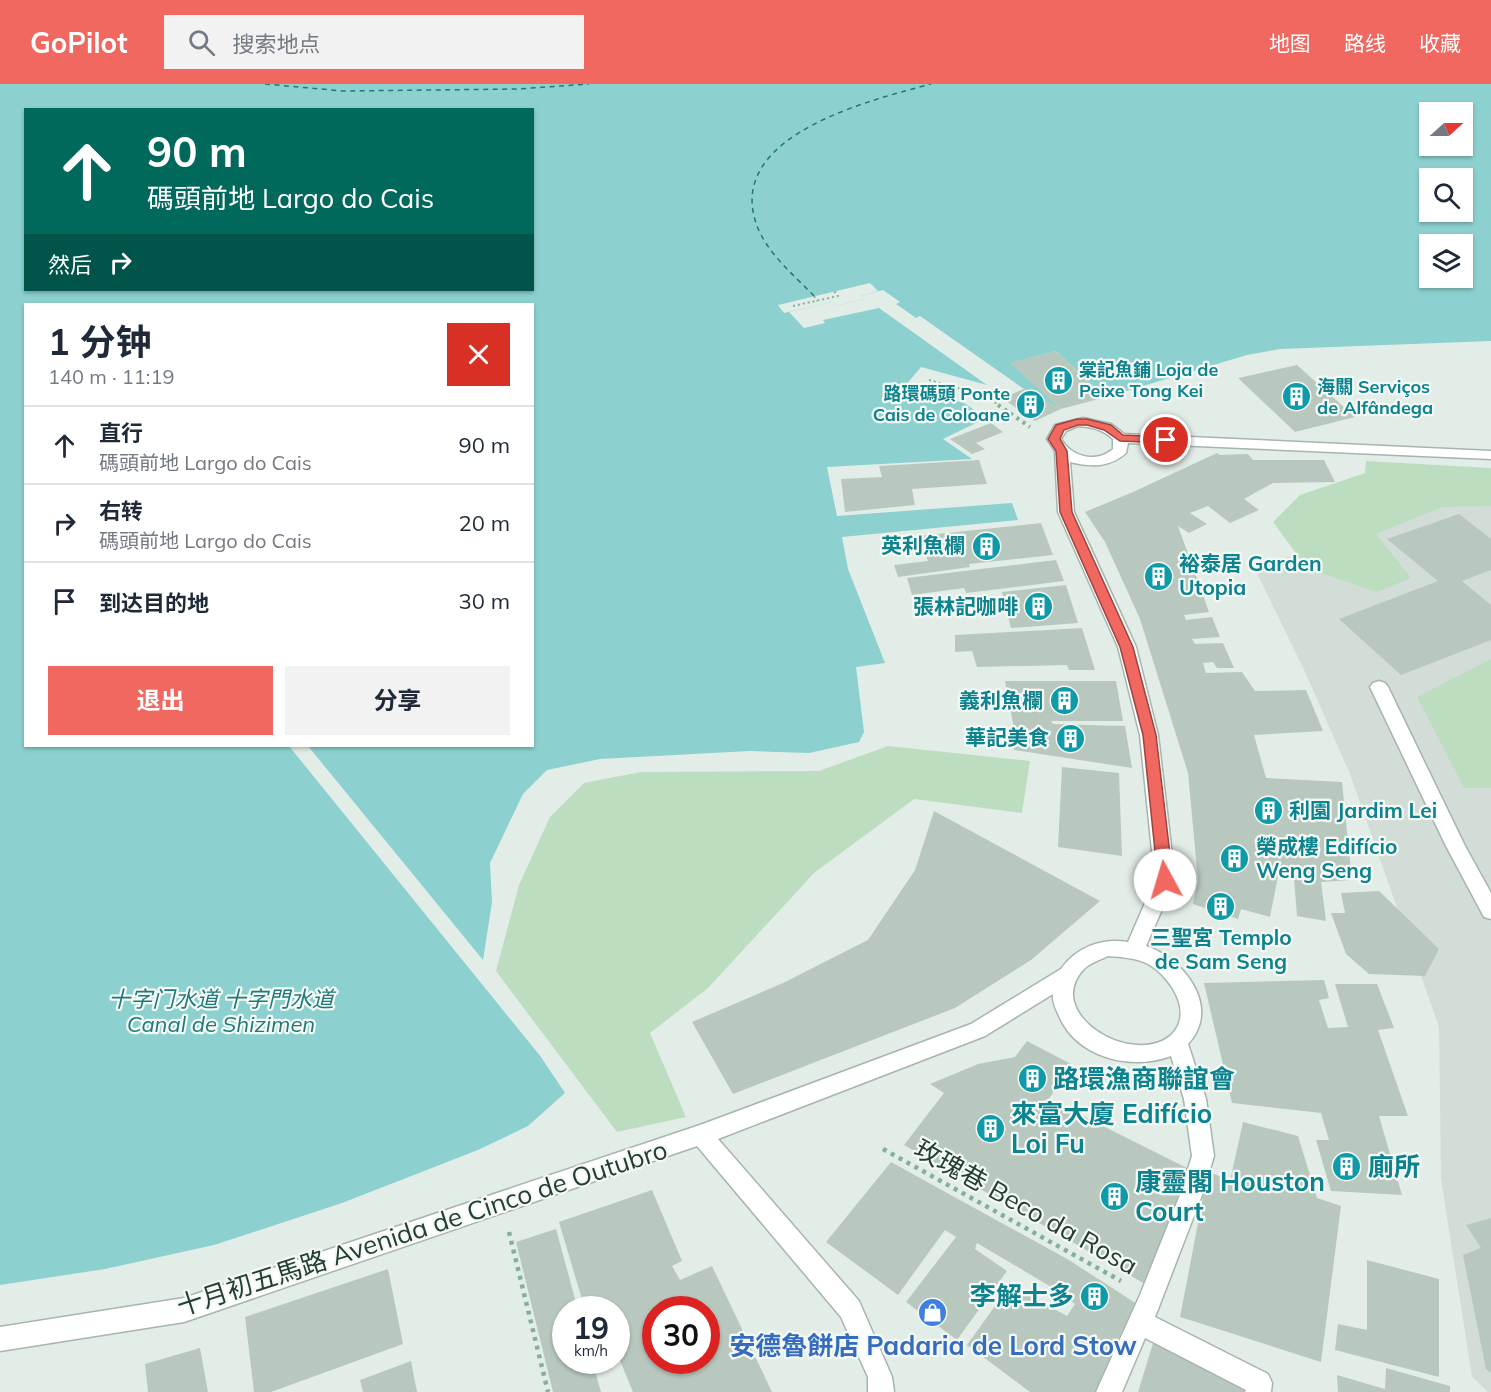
<!DOCTYPE html>
<html lang="zh">
<meta charset="utf-8">
<style>
body{margin:0;font-family:Mulish,"Noto Sans SC",sans-serif;background:#f2f2f3;color:#1f2937;height:100vh;display:flex;flex-direction:column;font-size:22px;white-space:nowrap}
*{box-sizing:border-box;margin:0}
p{font-size:20px;color:#747a83}
.icon{flex:none;width:33px;height:33px;fill:none;stroke:currentColor;stroke-width:2;stroke-linecap:round;stroke-linejoin:round}
.map{position:relative;flex:1;overflow:hidden}
.drawer{position:absolute;left:24px;top:219px;width:510px;height:444px;display:flex;flex-direction:column;background:#fff;border-radius:0px;box-shadow:0 2px 4px #0004}
.drawer>*{flex:none}
.banner{position:absolute;left:24px;top:24px;width:510px;height:183px;border-radius:0px;box-shadow:0 2px 4px #0004;background:#00695c;color:#fff;overflow:hidden}
.needle{width:39px;rotate:69deg}
.fabs{position:absolute;left:1419px;top:18px;display:grid;gap:12px}
.fabs a{display:grid;place-items:center;width:54px;height:54px;border-radius:0px;background:#fff;box-shadow:0 2px 4px #0004;font-size:30px}
.speed{position:absolute;left:552px;top:1212px;display:flex;gap:12px;font-size:30px;font-weight:700;text-align:center}
.speed>*{display:grid;place-content:center;width:78px;height:78px;border-radius:50%;background:#fff;box-shadow:0 2px 4px #0004;line-height:1}
.speed small{font-size:15px;font-weight:400}
.speed .limit{border:9px solid #d22;background:#fff;color:#111}
.pin{position:absolute;display:grid;place-items:center;width:51px;height:51px;color:#fff;margin:-26px;border:3px solid #fff;border-radius:50%;box-shadow:0 2px 6px #0007}
.me{position:absolute;width:66px;margin:-33px;rotate:354deg;stroke-linejoin:round;filter:drop-shadow(0 0 4px #0008)}
.turn{display:flex;align-items:center;gap:21px;height:126px;padding:0 24px;font-size:27px}
.turn .icon{width:78px;height:78px;stroke-width:2.5}
.turn b{display:block;font-size:42px;line-height:51px}
.then{display:flex;align-items:center;height:57px;padding:0 24px;background:#0003;gap:12px;font-size:22px}
.round{display:grid;place-items:center;flex:none;width:63px;height:63px;border-radius:0px;background:#f2f2f3}
.summary{display:flex;align-items:center;justify-content:space-between;height:102px;padding:0 24px}
h1{font-size:36px;font-weight:700;line-height:45px}
.cta{display:flex;gap:12px;margin-top:auto;padding:12px 24px}
.cta a{flex:1;height:69px;border-radius:0px;background:#f0685f;color:#fff;font-size:24px;font-weight:700;line-height:69px;text-align:center}
.cta a+a{background:#f2f2f3;color:#1f2937}
ul{padding:0;list-style:none}
li{display:flex;align-items:center;gap:18px;height:78px;padding:0 24px;border-top:2px solid #e0e1e3}
li div{flex:1}
li b{display:block;font-size:22px}
li em{font-style:normal}
header{display:flex;align-items:center;gap:36px;box-sizing:border-box;height:84px;padding:0 30px;background:#f0685f;color:#fff}
header strong{font-size:28px}
nav{display:flex;gap:33px;margin-inline-start:auto;font-size:21px}
.search{width:420px;height:54px;background:#f2f2f3;display:flex;align-items:center;gap:15px;box-sizing:border-box;padding:0 21px;border-radius:0px;color:#747a83;font-size:22px}
.map>svg:first-child{display:block}
</style>
<header>
<strong>GoPilot</strong>
<div class="search"><svg class="icon" aria-label="search" viewBox="0 0 24 24"><circle cx="10" cy="10" r="6"/><path d="M15 15l6 6"/></svg>搜索地点</div>
<nav><a>地图</a><a>路线</a><a>收藏</a></nav>
</header>
<div class="map">
<svg width="1491" height="1308" viewBox="0 0 1491 1308">
<rect width="100%" height="100%" fill="#e3ede7"/>
<!-- built -->
<polygon fill="#d1ddd6" points="1491,388 1491,1308 1488,1308 1472,1293 1441,1095 1439,943 1350,690 1306,590 1254,483 1322,463"/>
<!-- green -->
<g fill="#bdddc0">
<polygon points="1366,377 1491,384 1491,422 1442,423 1376,450 1411,494 1377,508 1307,484 1273,438 1300,411 1365,389"/>
<polygon points="1491,575 1491,704 1464,704 1417,613"/>
<polygon points="888,662 1030,677 1022,729 914,715 814,789 708,904 650,949 686,1033 617,1048 496,887 519,801 550,733 584,699 641,688 819,687"/>
</g>
<!-- water -->
<path fill="#8cd1cf" fill-rule="evenodd" d="M0 0H1491V257L1280 265 1247 271 1106 313 1056 267 1011 279 1061 325 1024 305 920 232 916 234 896 220 900 218 883 206 861 212 865 215 836 222 832 218 789 228 804 244 825 239 823 236 879 224 987 301 921 283 905 302 964 319 986 334 943 355 972 375 827 383 837 432 1012 419 1018 436 842 453 848 485 885 579 856 583 864 648 859 658 809 669 750 667 600 675 547 686 523 710 490 779 492 818 483 876 308 662H532V220H26V662H289L541 973 565 1009 528 1042 478 1066 342 1119 214 1161 105 1185 0 1201ZM26 26H532V206H26ZM1430 28H1462V62H1430ZM1430 94H1462V128H1430ZM1430 160H1462V194H1430Z"/>
<!-- pier -->
<polygon fill="#e3ede7" points="870,199 878,207 861,212 865,215 836,222 832,218 784,229 778,221"/>
<g fill="none" stroke-linecap="round" stroke-linejoin="round">
<!-- ferry -->
<g stroke="#1e7978" stroke-width="1.5" stroke-dasharray="5 4.5" stroke-linecap="butt">
<polyline points="265,0 343,7 518,5 589,0"/>
<path d="M814 212C793 190 764 167 755 136 730 50 871 16 931 0"/>
</g>
</g>
<!-- building -->
<g fill="#b9c8bf" fill-rule="evenodd">
<polygon points="1056,267 1106,313 1061,325 1010,279"/>
<polygon points="1297,281 1355,333 1295,348 1238,294"/>
<polygon points="1024,305 1061,325 1035,337 1002,314"/>
<polygon points="991,339 1003,348 976,359 985,365 972,370 950,355"/>
<polygon points="1217,369 1220,371 1248,370 1253,376 1324,376 1335,398 1273,399 1244,415 1259,426 1230,439 1208,422 1190,429 1207,440 1189,449 1178,442 1209,528 1184,531 1186,536 1212,533 1220,553 1192,555 1195,560 1223,559 1234,584 1217,584 1213,578 1203,579 1206,589 1242,588 1255,607 1306,606 1323,647 1254,651 1266,694 1342,698 1352,796 1321,798 1326,837 1297,832 1294,795 1278,792 1270,833 1241,825 1238,835 1193,820 1198,796 1188,689 1140,535 1105,458 1085,428 1133,408"/>
<polygon points="979,376 987,400 912,405 915,421 845,428 841,395 882,393 879,382"/>
<polygon points="1459,430 1491,455 1491,486 1462,497 1491,521 1491,556 1401,591 1339,535 1438,497 1387,455"/>
<polygon points="1041,439 1053,471 969,480 970,483 898,493 894,481 928,477 919,452"/>
<polygon points="1056,476 1064,497 966,509 964,504 912,511 907,494"/>
<polygon points="1066,501 1078,539 1011,544 1002,508"/>
<polygon points="1082,544 1095,586 1069,586 1067,581 977,583 972,567 955,568 955,551"/>
<polygon points="1005,597 1116,597 1123,637 1051,637 1053,640 1125,642 1132,684 1014,666 1013,639"/>
<polygon points="1062,683 1119,689 1122,772 1058,763"/>
<polygon points="934,727 1100,817 1031,876 955,924 733,1010 692,938 783,899 868,856 915,786"/>
<polygon points="1379,807 1439,865 1425,892 1369,890 1346,870 1331,829 1345,829 1341,809"/>
<polygon points="1324,896 1329,914 1319,916 1328,944 1348,943 1335,900 1377,900 1394,944 1378,946 1408,1032 1379,1032 1402,1111 1331,1107 1316,1056 1329,1056 1321,1029 1232,1019 1204,899"/>
<polygon points="1027,957 1071,980 1049,1015 1189,1085 1145,1200 904,1061 944,1009 930,1000 978,980 1015,973"/>
<polygon points="1243,1038 1298,1052 1317,1114 1341,1122 1321,1278 1180,1233 1208,1087 1230,1097"/>
<polygon points="891,1078 1069,1176 1137,1220 1121,1249 1096,1308 1030,1308 967,1261 1010,1201 1067,1232 1075,1220 1053,1204 977,1159 975,1165 1007,1187 957,1256 906,1218 956,1153 945,1146 898,1211 826,1158"/>
<path d="M652 1106 682 1177 672 1182 680 1196 712 1182 772 1308H633L616 1267V1226H611L602 1213 584 1222 559 1138ZM656 1226H706V1276H656Z"/>
<polygon points="1491,1134 1491,1289 1486,1285 1463,1171 1481,1164 1466,1141"/>
<polygon points="556,1145 578,1226 566,1226 566,1276 592,1276 601,1308 553,1308 516,1158"/>
<polygon points="1367,1176 1439,1195 1439,1293 1335,1266 1338,1240 1367,1246"/>
<polygon points="388,1185 403,1260 271,1308 254,1308 245,1233"/>
<polygon points="1154,1256 1249,1304 1249,1308 1138,1308"/>
<polygon points="200,1264 208,1308 148,1308 145,1280"/>
<polygon points="411,1277 417,1308 363,1308 360,1296"/>
<polygon points="1386,1284 1450,1302 1450,1308 1338,1308 1337,1291 1385,1305"/>
</g>
<g fill="none" stroke-linecap="round" stroke-linejoin="round">
<defs>
<g id="minor">
<path d="M1083 334 1111 340 1124 350 1491 367V375L1128 359 1126 369C1109 384 1091 383 1070 378L1074 428 1136 563 1158 651 1175 796 1146 862C1184 875 1222 923 1188 960L1206 1015 1214 1072 1202 1111 1155 1233 1268 1290 1272 1299 1271 1308H1245L1246 1306 1145 1254 1122 1308H1096L1140 1211 1180 1111 1192 1072 1184 1015 1171 972C1131 987 1077 974 1059 932 1056 925 1052 918 1053 910L985 952 718 1055 859 1217 892 1293 894 1308H868V1293L841 1233 697 1062 184 1238 0 1267V1243L184 1214 700 1041 971 940 1061 885C1077 863 1101 854 1128 858L1155 796 1140 651 1118 563 1058 428 1055 367 1047 355 1055 341ZM1078 342C1092 343 1102 345 1113 355V365C1097 379 1072 374 1061 355L1066 347ZM1108 872C1122 873 1136 874 1148 880 1171 893 1195 930 1170 952 1131 983 1042 929 1084 885 1090 879 1100 876 1108 872Z"/>
<polygon points="1379,597 1385,599 1388,603 1465,762 1491,809 1491,835 1484,833 1446,762 1370,603 1373,599"/>
</g>
</defs>
<!-- minor casing -->
<use href="#minor" stroke="#a6b5ad" stroke-width="3"/>
<!-- path-far2 -->
<g stroke="#84b09a" stroke-width="2" stroke-dasharray="2 3" stroke-linecap="butt">
<polyline points="814,212 817,217"/>
<polyline points="793,222 838,212 834,207"/>
<polyline points="929,296 984,311 1000,322"/>
</g>
<!-- path-far1 -->
<polyline stroke="#84b09a" stroke-width="4" stroke-dasharray="3 4.5" stroke-linecap="butt" points="998,321 1030,343"/>
<!-- path -->
<g stroke="#84b09a" stroke-width="4.5" stroke-dasharray="4 5" stroke-linecap="butt">
<polyline points="883,1065 1121,1197"/>
<polyline points="509,1148 548,1308"/>
</g>
<!-- minor -->
<use href="#minor" fill="#fff" fill-rule="evenodd"/>
</g>
<!-- route -->
<polygon fill="#f0685f" stroke="#9c443e" stroke-width="1.5" points="1087,335 1111,341 1123,351 1166,353 1171,356 1166,359 1120,357 1104,346 1087,341 1078,341 1064,346 1060,355 1067,367 1072,428 1133,563 1156,651 1173,796 1170,800 1160,800 1158,796 1143,651 1120,563 1060,428 1056,367 1048,355 1056,341 1077,335"/>
<!-- icons -->
<defs>
<symbol id="building-disc" viewBox="-11 -11 22 22"><circle r="9.5" fill="#0f9aa8" stroke="#f4f9f6"/><path d="M-4-6H4V6H1V3H-1V6H-4ZM-2.5-4.3h1.7v1.8h-1.7ZM.8-4.3h1.7v1.8H.8ZM-2.5-1h1.7V.8h-1.7ZM.8-1h1.7V.8H.8Z" fill="#fff"/></symbol>
<symbol id="shop-disc" viewBox="-11 -11 22 22"><circle r="9.5" fill="#3f7fe0" stroke="#f4f9f6"/><path d="M-5-2.5h2.3a2.7 3.5 0 0 1 5.4 0H5L5.5 6h-11ZM-1.5-2.5h3a1.5 2.3 0 0 0-3 0Z" fill="#fff"/></symbol>
</defs>
<g fill-rule="evenodd">
<use href="#building-disc" x="1042" y="280" width="33" height="33"/>
<use href="#building-disc" x="1280" y="296" width="33" height="33"/>
<use href="#building-disc" x="1014" y="304" width="33" height="33"/>
<use href="#building-disc" x="970" y="446" width="33" height="33"/>
<use href="#building-disc" x="1142" y="476" width="33" height="33"/>
<use href="#building-disc" x="1022" y="506" width="33" height="33"/>
<use href="#building-disc" x="1048" y="600" width="33" height="33"/>
<use href="#building-disc" x="1054" y="638" width="33" height="33"/>
<use href="#building-disc" x="1252" y="710" width="33" height="33"/>
<use href="#building-disc" x="1218" y="758" width="33" height="33"/>
<use href="#building-disc" x="1204" y="806" width="33" height="33"/>
<use href="#building-disc" x="1016" y="978" width="33" height="33"/>
<use href="#building-disc" x="974" y="1028" width="33" height="33"/>
<use href="#building-disc" x="1330" y="1066" width="33" height="33"/>
<use href="#building-disc" x="1098" y="1096" width="33" height="33"/>
<use href="#building-disc" x="1078" y="1196" width="33" height="33"/>
<use href="#shop-disc" x="916" y="1212" width="33" height="33"/>
</g>
<g text-anchor="middle" stroke-width="4.5" stroke-linejoin="round" paint-order="stroke">
<!-- far-culture labels -->
<g font-size="18" font-weight="bold" fill="#0d838f" stroke="#f4f9f6" text-anchor="start">
<text x="1079" y="292">棠記魚鋪 Loja de<tspan x="1079" dy="21">Peixe Tong Kei</tspan></text>
<text x="1317" y="309">海關 Serviços<tspan x="1317" dy="21">de Alfândega</tspan></text>
<text x="1010" y="316" text-anchor="end">路環碼頭 Ponte<tspan x="1010" dy="21">Cais de Coloane</tspan></text>
</g>
<!-- culture labels -->
<g font-size="21" font-weight="bold" fill="#0d838f" stroke="#f4f9f6" text-anchor="end">
<text x="965" y="469">英利魚欄</text>
<text x="1179" y="487" text-anchor="start">裕泰居 Garden<tspan x="1179" dy="24">Utopia</tspan></text>
<text x="1018" y="530">張林記咖啡</text>
<text x="1043" y="624">義利魚欄</text>
<text x="1049" y="661">華記美食</text>
<text x="1289" y="734" text-anchor="start">利園 Jardim Lei</text>
<text x="1256" y="770" text-anchor="start">榮成樓 Edifício<tspan x="1256" dy="24">Weng Seng</tspan></text>
<text x="1221" y="861" text-anchor="middle">三聖宮 Templo<tspan x="1221" dy="24">de Sam Seng</tspan></text>
</g>
<!-- water labels -->
<g font-size="22" font-style="italic" fill="#1e7978" stroke="#f4f9f6">
<text x="221" y="923">十字门水道 十字門水道<tspan x="221" dy="25">Canal de Shizimen</tspan></text>
</g>
<!-- near-culture labels -->
<g font-size="26" font-weight="bold" fill="#0d838f" stroke="#f4f9f6" text-anchor="start">
<text x="1053" y="1004">路環漁商聯誼會</text>
<text x="1011" y="1039">來富大廈 Edifício<tspan x="1011" dy="30">Loi Fu</tspan></text>
<text x="1368" y="1092">廁所</text>
<text x="1135" y="1107">康靈閣 Houston<tspan x="1135" dy="30">Court</tspan></text>
<text x="1074" y="1221" text-anchor="end">李解士多</text>
</g>
<!-- near-street labels -->
<g font-size="26" fill="#233e32" stroke="#f4f9f6">
<text transform="translate(1026 1123) rotate(29)" y="9">玫瑰巷 Beco da Rosa</text>
<text transform="translate(422 1144) rotate(-18)" y="9">十月初五馬路 Avenida de Cinco de Outubro</text>
</g>
<!-- near-shop labels -->
<g font-size="26" font-weight="bold" fill="#366cbe" stroke="#f4f9f6">
<text x="933" y="1271">安德魯餅店 Padaria de Lord Stow</text>
</g>
</g>
</svg>
<div class="fabs">
<a><svg class="needle" viewBox="-14 -14 28 28"><path d="M0-13l5 13h-10z" fill="#e53935"/><path d="M0 13l5-13h-10z" fill="#747a83"/></svg></a>
<a><svg class="icon" aria-label="search" viewBox="0 0 24 24"><circle cx="10" cy="10" r="6"/><path d="M15 15l6 6"/></svg></a>
<a><svg class="icon" aria-label="layers" viewBox="0 0 24 24"><path d="M12 4l9 5-9 5-9-5zM3 14l9 5 9-5"/></svg></a>
</div>
<div class="speed"><div>19<small>km/h</small></div><div class="limit">30</div></div>
<div class="pin" style="left:1166px;top:356px;background:#d93025"><svg class="icon" aria-label="arrive" viewBox="0 0 24 24"><path d="M6 21V4h12l-3 4 3 4H6"/></svg></div>
<svg class="me" style="left:1165px;top:796px" viewBox="-20 -20 40 40"><circle r="19" fill="#fff"/><path d="M0-13L10 11 0 6-10 11z" fill="#f0685f"/></svg>
<div class="banner">
<div class="turn"><svg class="icon" aria-label="ahead" viewBox="0 0 24 24"><path d="M12 20V5M6 11l6-6 6 6"/></svg><div><b>90 m</b>碼頭前地 Largo do Cais</div></div>
<div class="then">然后<svg class="icon" aria-label="right" viewBox="0 0 24 24"><path d="M7 20v-9h11M14 6l5 5-5 5"/></svg></div>
</div>
<section class="drawer">
<div class="summary"><div><h1>1 分钟</h1><p>140 m · 11:19</p></div><a class="round" style="background:#d93025;color:#fff"><svg class="icon" aria-label="close" viewBox="0 0 24 24"><path d="M6 6l12 12M18 6L6 18"/></svg></a></div>
<ul>
<li><svg class="icon" aria-label="ahead" viewBox="0 0 24 24"><path d="M12 20V5M6 11l6-6 6 6"/></svg><div><b>直行</b><p>碼頭前地 Largo do Cais</p></div><em>90 m</em></li>
<li><svg class="icon" aria-label="right" viewBox="0 0 24 24"><path d="M7 20v-9h11M14 6l5 5-5 5"/></svg><div><b>右转</b><p>碼頭前地 Largo do Cais</p></div><em>20 m</em></li>
<li><svg class="icon" aria-label="arrive" viewBox="0 0 24 24"><path d="M6 21V4h12l-3 4 3 4H6"/></svg><div><b>到达目的地</b></div><em>30 m</em></li>
</ul>
<div class="cta"><a>退出</a><a>分享</a></div>
</section>
</div>
